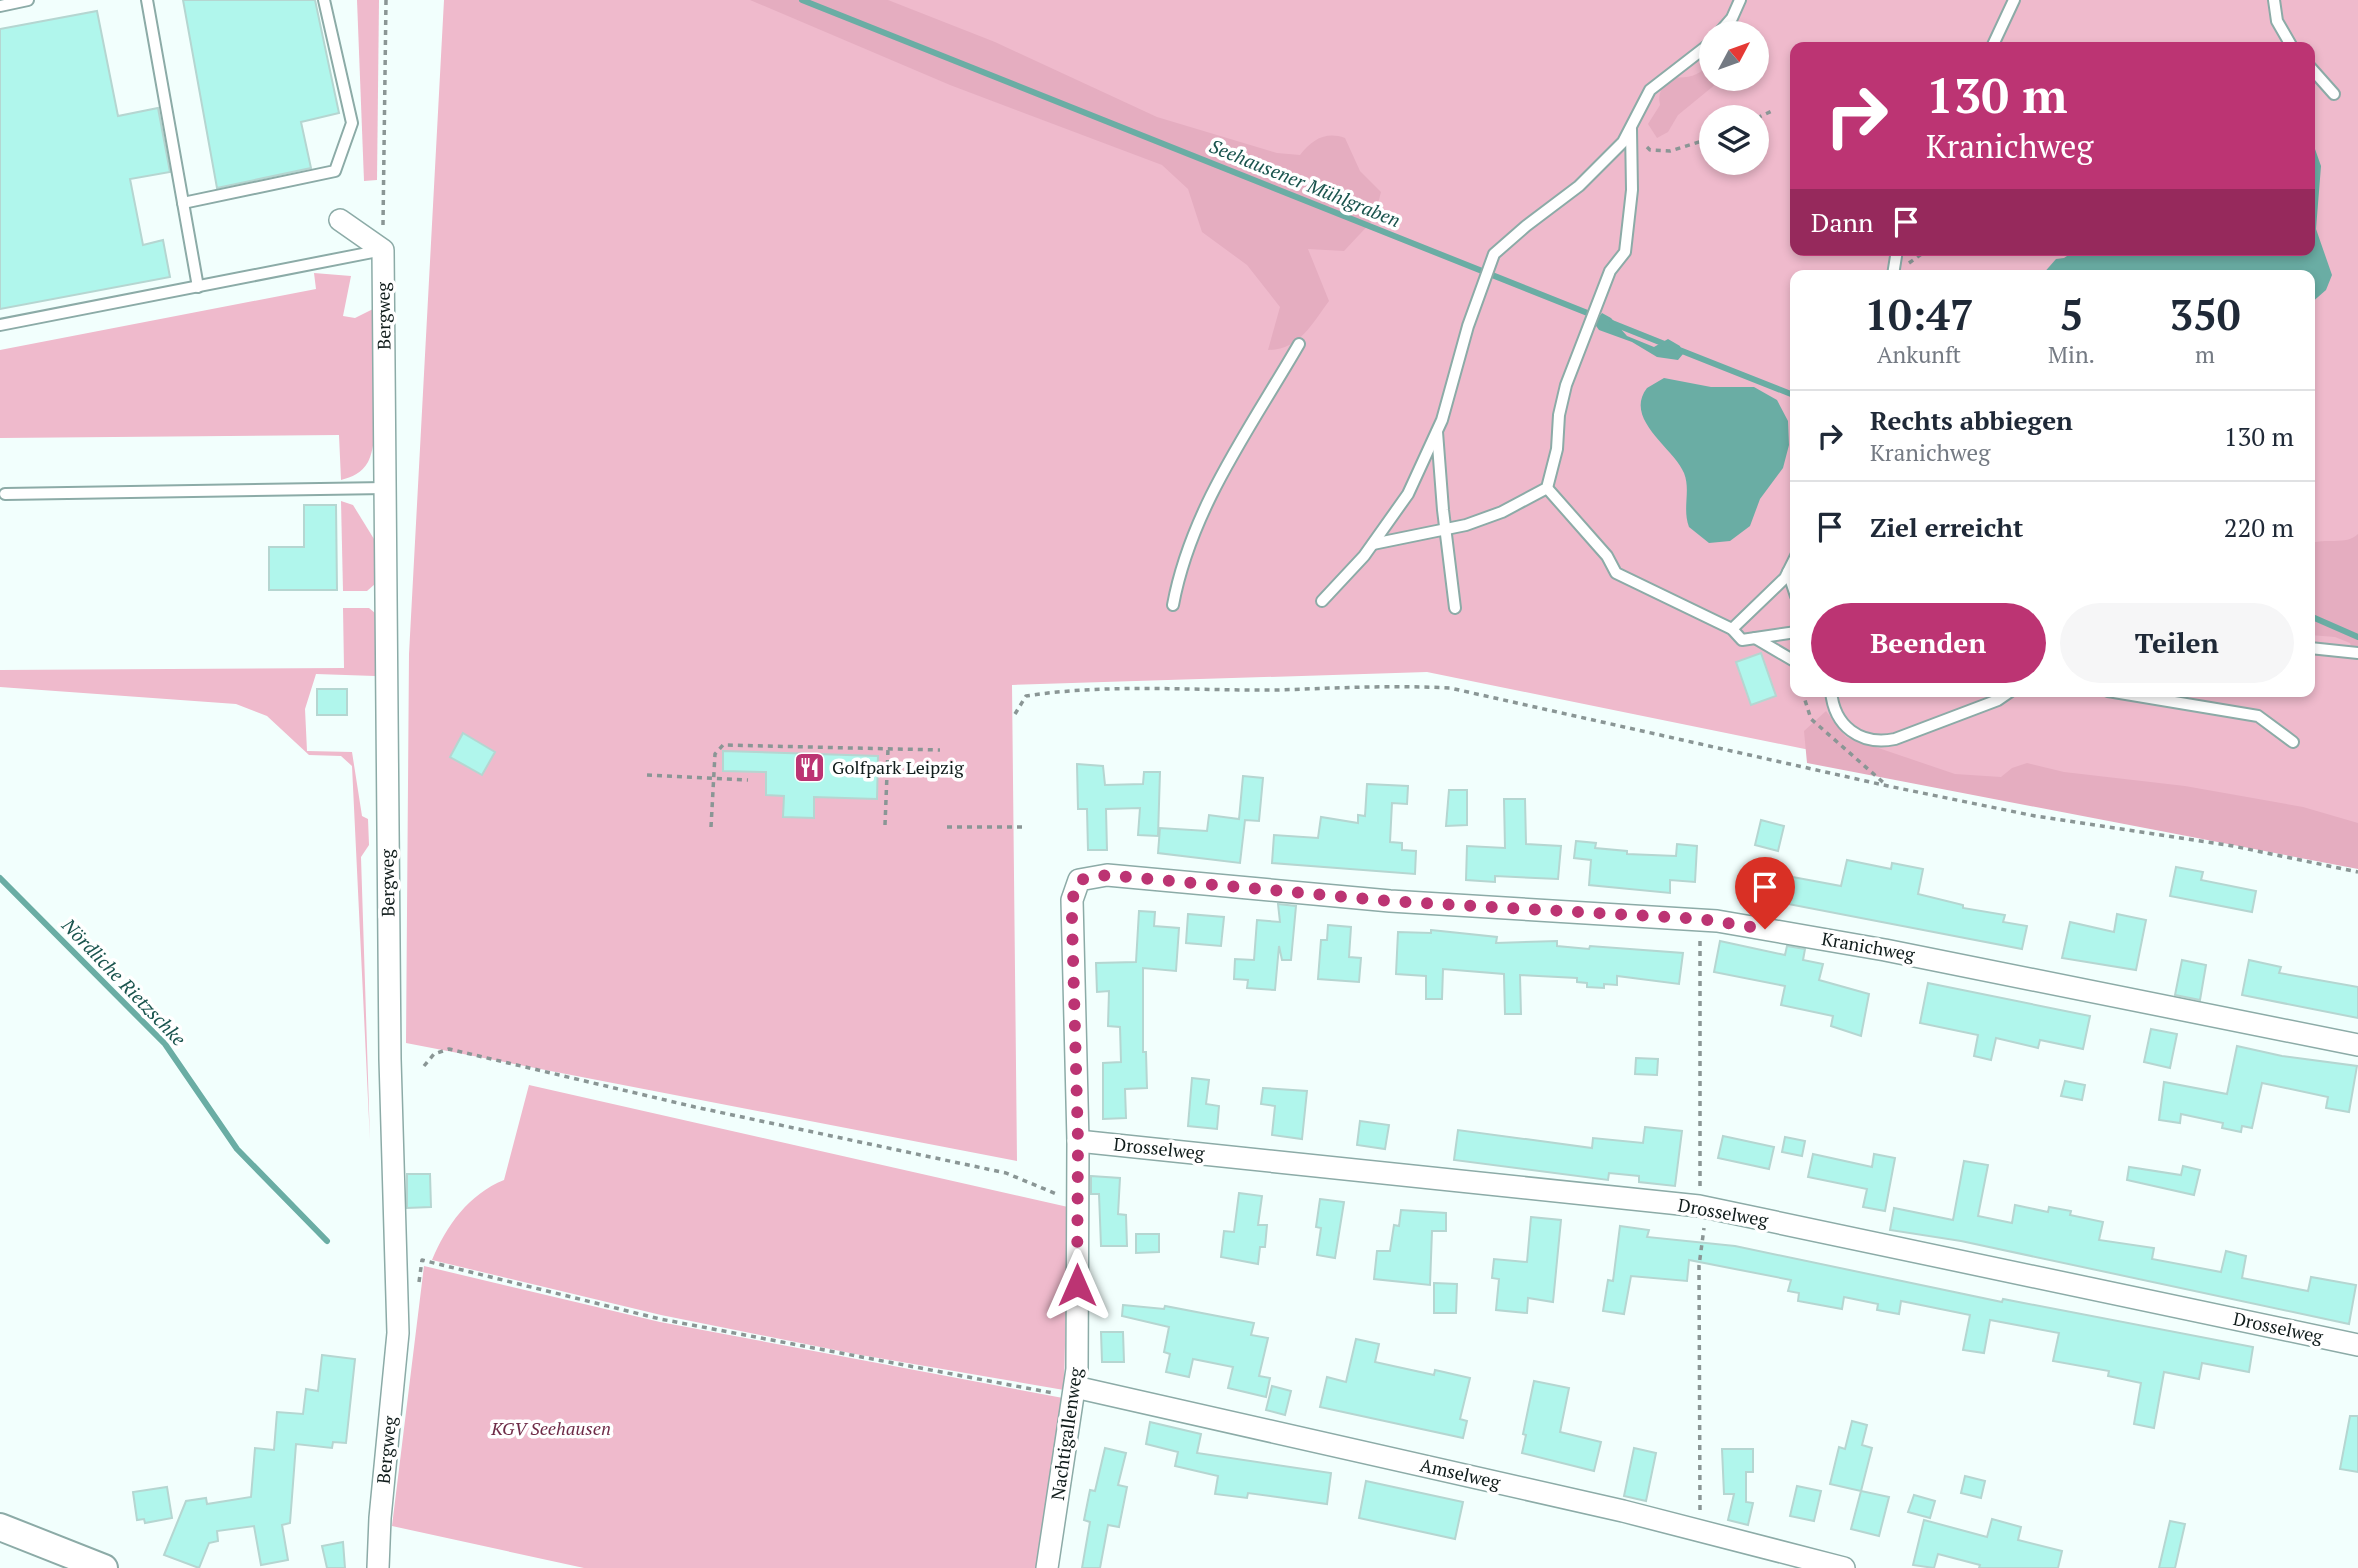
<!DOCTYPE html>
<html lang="de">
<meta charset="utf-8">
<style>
body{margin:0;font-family:"PT Serif",serif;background:#f6f6f7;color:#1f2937;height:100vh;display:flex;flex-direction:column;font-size:26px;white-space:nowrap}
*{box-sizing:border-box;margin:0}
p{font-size:23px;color:#747a83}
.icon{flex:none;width:38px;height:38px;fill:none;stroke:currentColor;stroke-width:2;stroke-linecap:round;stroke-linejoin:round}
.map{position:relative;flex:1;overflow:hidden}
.side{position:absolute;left:1790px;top:270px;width:525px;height:427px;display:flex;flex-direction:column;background:#fff;border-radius:14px;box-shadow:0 4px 10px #0003}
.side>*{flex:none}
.top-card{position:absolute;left:1790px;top:42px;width:525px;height:214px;border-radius:14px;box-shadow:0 4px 10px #0003;background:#bc3473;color:#fff;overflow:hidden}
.needle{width:46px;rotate:49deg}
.controls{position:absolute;left:1699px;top:21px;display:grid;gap:14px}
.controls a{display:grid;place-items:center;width:70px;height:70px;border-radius:50%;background:#fff;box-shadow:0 4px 10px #0003;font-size:35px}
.pin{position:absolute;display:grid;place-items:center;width:60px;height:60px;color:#fff;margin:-72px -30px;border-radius:50% 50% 50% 0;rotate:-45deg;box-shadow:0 0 7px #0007}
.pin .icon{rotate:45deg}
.me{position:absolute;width:77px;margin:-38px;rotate:0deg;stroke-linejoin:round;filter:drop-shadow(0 0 5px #0008)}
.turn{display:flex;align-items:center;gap:24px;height:147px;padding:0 21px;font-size:32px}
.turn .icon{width:91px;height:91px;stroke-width:2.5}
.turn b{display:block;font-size:49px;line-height:60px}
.then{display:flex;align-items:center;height:66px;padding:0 21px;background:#0003;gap:14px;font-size:26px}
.eta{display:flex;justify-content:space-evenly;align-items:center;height:119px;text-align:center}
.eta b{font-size:42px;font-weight:600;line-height:49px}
.button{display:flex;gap:14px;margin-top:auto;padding:14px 21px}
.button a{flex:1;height:80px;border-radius:42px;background:#bc3473;color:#fff;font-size:28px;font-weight:600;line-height:80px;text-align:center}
.button a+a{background:#f6f6f7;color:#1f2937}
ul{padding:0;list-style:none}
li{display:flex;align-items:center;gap:21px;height:91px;padding:0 21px;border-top:2px solid #e0e1e3}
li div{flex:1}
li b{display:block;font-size:26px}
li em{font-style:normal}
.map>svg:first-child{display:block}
</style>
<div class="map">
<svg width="2358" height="1568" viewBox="0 0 2358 1568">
<rect width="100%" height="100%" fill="#f2fffd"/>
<!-- green -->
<g fill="#efbacc" fill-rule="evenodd">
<polygon points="357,0 379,0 377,180 364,181"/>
<path d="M444 0H2358V826L1952 779 1427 672 1012 685 1017 1161 406 1043 409 654ZM1712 33H1757V79H1712ZM1796 47H2310V250H1796ZM1712 117H1757V163H1712ZM1796 275H2310V691H1796Z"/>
<path d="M314 273 351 276 343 316 355 318 375 308C375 341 382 437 368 462 362 473 352 477 341 480L339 435 0 438V350L316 289Z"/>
<polygon points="341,501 353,505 374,539 375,584 367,591 343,591"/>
<polygon points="343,608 369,608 375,613 375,676 316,674 305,709 307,751 352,752 362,816 368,819 369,845 361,857 370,1141 352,766 341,756 309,755 267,716 236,704 0,687 0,670 344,668"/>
<path d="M529 1085 1068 1207 1064 1390 855 1354 661 1315 432 1260C446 1226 469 1194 504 1180Z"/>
<polygon points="424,1266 660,1322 1063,1398 1039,1568 584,1568 392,1526"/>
</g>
<!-- forest -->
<g fill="#e5adc0">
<path d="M750 0H888L995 42 1157 117 1277 153 1300 155C1312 140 1325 131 1345 138L1360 171 1381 192 1374 219 1344 251 1308 249 1329 301C1312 324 1299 350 1268 350L1280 307 1247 265 1202 232 1188 189 1162 165 950 85Z"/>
<path d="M1711 63 1712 79H1722L1678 115 1668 132 1657 138 1648 124 1660 105C1657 92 1663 87 1670 77 1689 79 1698 76 1711 63Z"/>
<path d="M2358 534V659L2356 660 2350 643 2335 637 2310 635V544C2325 537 2346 546 2358 534Z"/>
<polygon points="1826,711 1846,737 1955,774 2001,777 2012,768 2027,763 2064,772 2185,786 2303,807 2358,823 2358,869 1807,763 1804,731"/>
</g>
<!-- water -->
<g fill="#6aada4">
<polygon points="2310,135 2321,166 2316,229 2332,275 2326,290 2310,304 2310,275 2042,275 2056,259 2064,258 2076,250 2310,250"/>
<polygon points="1602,313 1611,318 1627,336 1654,347 1668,339 1680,346 1683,354 1678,360 1657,357 1632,342 1599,330 1594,323"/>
<path d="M1664 378 1711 387H1754L1777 400 1788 421 1789 445 1783 468 1760 499 1750 526 1730 541 1709 543 1689 527C1682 509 1691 490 1684 473 1674 448 1623 419 1647 388Z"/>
</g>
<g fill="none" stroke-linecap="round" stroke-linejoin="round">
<!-- stream -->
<g stroke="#6aada4" stroke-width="6">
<polyline points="802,0 1595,316"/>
<polyline points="1612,323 1667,345"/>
<polyline points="1677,349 1796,396"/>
<polyline points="2310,616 2358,637"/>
<polyline points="0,878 165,1044 237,1149 327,1241"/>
</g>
</g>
<!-- building -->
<g fill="#b0f6ec" stroke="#b5d6d1" stroke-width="2">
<polygon points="183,0 315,0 339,113 301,122 311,168 217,188"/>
<polygon points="97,11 118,116 158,108 170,172 130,179 143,245 163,240 170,277 0,309 0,29"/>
<polygon points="304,505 336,505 337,590 269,590 269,547 304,547"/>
<polygon points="1761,653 1776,696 1751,705 1736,662"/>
<rect x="317" y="689" width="30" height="26"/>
<polygon points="463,733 495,752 482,775 450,757"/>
<polygon points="723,751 878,756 877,799 814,797 814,818 783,817 784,796 766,795 766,772 723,771"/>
<polygon points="1077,764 1103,766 1105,785 1143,784 1144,772 1160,772 1158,836 1138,835 1140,808 1106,809 1107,850 1088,850 1087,809 1078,809"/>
<polygon points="1243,776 1263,778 1259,821 1245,820 1240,863 1158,853 1160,828 1207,831 1209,815 1239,819"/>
<polygon points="1367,784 1408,786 1407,804 1392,803 1390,842 1402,843 1402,850 1416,851 1415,874 1272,863 1274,835 1318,838 1321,817 1358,823 1358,815 1365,816"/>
<polygon points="1449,790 1467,790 1467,825 1446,826"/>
<polygon points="1504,799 1525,799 1526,844 1561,846 1558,879 1495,876 1495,882 1466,880 1467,846 1505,848"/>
<polygon points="1761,820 1784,826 1778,851 1755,845"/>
<polygon points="1576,841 1596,843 1595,848 1627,851 1627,854 1676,856 1677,844 1697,846 1695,882 1670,880 1670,893 1589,885 1591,860 1574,858"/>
<polygon points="1847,860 1891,869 1892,863 1923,869 1918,894 1963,905 1963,908 2005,915 2003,922 2027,926 2022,949 1768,900 1771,881 1776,882 1777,874 1841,886"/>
<polygon points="2176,867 2203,872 2201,880 2256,891 2252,912 2170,896"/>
<polygon points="1278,904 1296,906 1291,960 1282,960 1279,946 1275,990 1247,988 1248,980 1234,979 1235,959 1254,960 1257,920 1280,922"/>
<polygon points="1139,911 1155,912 1154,926 1179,928 1176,971 1143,968 1143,1052 1146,1052 1147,1088 1125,1089 1126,1118 1103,1119 1103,1063 1121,1062 1120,1027 1108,1026 1109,991 1097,992 1096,963 1136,962"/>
<polygon points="1188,914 1224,917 1221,946 1186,943"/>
<polygon points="2117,914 2146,920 2136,970 2062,958 2070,922 2114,932"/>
<polygon points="1328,925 1351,927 1349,957 1361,958 1359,982 1318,979 1321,940 1327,940"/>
<polygon points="1431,930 1497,937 1496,943 1557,941 1557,946 1589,949 1590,946 1683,953 1679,984 1617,976 1617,985 1604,984 1604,988 1587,987 1587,983 1577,982 1577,978 1520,975 1521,1014 1505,1014 1504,974 1443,969 1442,999 1426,999 1426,976 1396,974 1398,932 1431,933"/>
<polygon points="1720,941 1785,955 1787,946 1805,949 1803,960 1823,964 1819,980 1869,994 1861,1036 1831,1026 1833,1016 1781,1005 1785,986 1714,972"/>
<polygon points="2182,960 2206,965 2200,1000 2175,995"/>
<polygon points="2249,960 2281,967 2279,973 2358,987 2358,1018 2242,995"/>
<polygon points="1928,983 2090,1016 2083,1049 2040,1040 2038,1048 1996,1038 1991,1060 1974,1056 1978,1035 1920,1023"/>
<polygon points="2151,1029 2177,1034 2170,1068 2144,1062"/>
<polygon points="2237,1046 2282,1056 2357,1066 2349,1112 2326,1108 2328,1097 2262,1083 2252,1128 2242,1126 2241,1132 2222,1128 2223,1123 2181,1114 2180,1123 2159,1120 2164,1082 2227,1094"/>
<polygon points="1636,1058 1658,1059 1657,1075 1635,1074"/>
<polygon points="1192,1078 1209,1080 1206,1104 1219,1106 1217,1129 1188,1126"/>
<polygon points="2065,1081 2085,1085 2082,1100 2061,1096"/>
<polygon points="1263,1088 1307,1091 1302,1139 1272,1135 1275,1106 1261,1104"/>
<polygon points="1360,1121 1389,1125 1385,1149 1357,1145"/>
<polygon points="1645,1127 1682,1131 1675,1186 1639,1182 1639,1176 1609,1173 1608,1180 1454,1160 1458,1130 1592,1148 1593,1138 1643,1143"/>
<polygon points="1723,1136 1774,1147 1769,1169 1718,1158"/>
<polygon points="1785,1137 1805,1141 1802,1156 1782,1152"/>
<polygon points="1813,1154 1872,1167 1874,1154 1895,1158 1885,1211 1863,1207 1867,1189 1808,1177"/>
<polygon points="1964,1161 1988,1165 1978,1216 2012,1223 2015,1205 2048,1212 2049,1207 2071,1211 2070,1215 2103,1222 2099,1240 2154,1248 2152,1259 2221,1272 2226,1251 2246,1256 2242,1278 2308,1291 2311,1277 2356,1285 2349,1324 1961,1241 1890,1230 1894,1208 1953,1220"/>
<polygon points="2183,1166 2200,1170 2194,1195 2127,1180 2129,1167 2181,1175"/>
<polygon points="407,1174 430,1174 431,1207 407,1208"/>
<polygon points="1091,1176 1120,1178 1118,1214 1126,1215 1127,1246 1101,1246 1099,1194 1091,1194"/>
<polygon points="1239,1193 1262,1196 1258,1225 1267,1225 1265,1247 1260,1247 1258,1264 1221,1257 1224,1231 1234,1232"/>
<polygon points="1320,1199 1344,1202 1335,1258 1317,1255 1321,1228 1316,1227"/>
<polygon points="1401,1210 1446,1213 1446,1231 1432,1231 1430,1285 1374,1279 1377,1251 1390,1251 1394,1225 1399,1226"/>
<polygon points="1531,1217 1561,1220 1553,1302 1528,1298 1527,1313 1496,1310 1499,1279 1492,1278 1494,1259 1527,1262"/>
<polygon points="1620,1226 1649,1230 1647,1237 1735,1246 2002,1302 2003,1299 2253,1347 2249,1372 2202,1363 2199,1379 2164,1372 2154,1428 2134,1424 2141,1383 2108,1376 2109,1371 2053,1361 2059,1333 1990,1320 1984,1353 1963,1350 1970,1315 1901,1301 1899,1314 1877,1310 1878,1304 1844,1297 1842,1309 1798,1301 1799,1293 1788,1291 1791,1280 1689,1260 1687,1281 1631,1276 1624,1314 1603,1311 1608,1280 1613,1281"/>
<polygon points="1136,1234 1159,1234 1159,1252 1136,1253"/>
<polygon points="1434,1283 1457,1284 1456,1313 1434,1313"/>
<polygon points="1123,1305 1164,1309 1165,1306 1254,1323 1251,1335 1268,1338 1259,1376 1270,1378 1266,1397 1228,1388 1233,1367 1193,1359 1189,1377 1166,1372 1170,1354 1164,1352 1169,1327 1122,1316"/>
<polygon points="1101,1332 1123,1332 1124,1362 1102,1362"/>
<polygon points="1356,1339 1379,1344 1375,1362 1434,1375 1435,1370 1470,1378 1460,1419 1467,1421 1463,1438 1320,1407 1327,1377 1346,1382"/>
<polygon points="322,1355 355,1359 346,1443 333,1442 332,1448 296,1444 290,1523 282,1525 288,1560 261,1565 254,1526 217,1531 218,1541 209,1543 199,1568 164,1555 186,1501 206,1498 207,1504 251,1497 255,1448 274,1450 277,1412 303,1414 306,1389 318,1391"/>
<polygon points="1534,1381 1569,1388 1560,1432 1601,1442 1594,1471 1522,1453 1526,1435 1523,1434"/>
<polygon points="1272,1386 1291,1391 1285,1415 1266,1410"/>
<polygon points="2350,1416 2358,1416 2358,1472 2340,1469"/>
<polygon points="1852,1421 1867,1425 1862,1445 1872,1448 1861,1491 1889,1497 1879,1536 1851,1529 1861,1491 1830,1484 1839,1447 1845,1449"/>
<polygon points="1150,1422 1201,1434 1197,1453 1331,1473 1327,1504 1248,1493 1247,1498 1215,1494 1218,1476 1175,1466 1178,1452 1146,1444"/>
<polygon points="1105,1448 1126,1453 1118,1485 1127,1487 1119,1527 1108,1525 1100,1568 1082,1568 1090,1522 1084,1520 1090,1490 1095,1491"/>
<polygon points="1634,1448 1656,1453 1646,1501 1624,1496"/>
<polygon points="1722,1449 1753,1449 1753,1472 1746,1472 1746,1502 1753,1503 1748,1525 1728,1520 1734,1494 1724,1494"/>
<polygon points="1965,1476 1985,1481 1981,1498 1961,1493"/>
<polygon points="1366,1481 1463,1502 1455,1539 1359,1518"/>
<polygon points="1797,1486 1821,1491 1814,1521 1790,1516"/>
<polygon points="167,1487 172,1518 145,1523 144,1519 137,1520 133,1492"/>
<polygon points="1914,1495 1935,1501 1930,1518 1908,1512"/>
<polygon points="1992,1519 2021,1527 2018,1540 2062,1551 2058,1568 1979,1568 1980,1565 1938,1554 1934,1568 1913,1565 1924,1520 1987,1537"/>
<polygon points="2170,1521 2185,1524 2175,1568 2159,1568"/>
<polygon points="343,1542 345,1568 327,1568 322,1546"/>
</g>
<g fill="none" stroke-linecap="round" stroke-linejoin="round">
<defs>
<g id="service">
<polyline points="147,0 198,287"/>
<polyline points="2274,0 2277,21 2292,47"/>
<polyline points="0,6 28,0"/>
<polyline points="1719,33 1732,18 1740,0"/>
<polyline points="1992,47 2014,0"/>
<polyline points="2310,67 2334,94"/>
<polyline points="183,203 335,171 352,123 324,0"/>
<polyline points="1893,275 1897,250"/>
<polyline points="0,325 383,250"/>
<polyline points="1437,432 1443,510 1455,608"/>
<polyline points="1547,488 1607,556 1616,573 1732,629 1742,640 1796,632"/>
<polyline points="5,494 386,488"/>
<polyline points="1373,544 1466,525 1502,512 1547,488 1557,449 1559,415 1566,385 1610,271 1625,252 1632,190 1631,129"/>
<polyline points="1788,572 1796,596"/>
<polyline points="1322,601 1364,556 1408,494 1442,420 1468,326 1494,254 1526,226 1579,186 1623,142 1650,90 1712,42"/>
<path d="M1173 605C1191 508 1251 427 1299 344"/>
<polyline points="1732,629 1785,578 1796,556"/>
<polyline points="1755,638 1796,662"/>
<polyline points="2310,648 2358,653"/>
<path d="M1831 691C1834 726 1860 746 1895 739L1998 700 2011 691"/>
<polyline points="2108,691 2258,716 2293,742"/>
</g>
<g id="minor">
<polyline points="340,220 383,250 390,1059 398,1333 380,1518 378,1568"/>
<polyline points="1078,1141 1699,1206 2358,1345"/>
<polyline points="1075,1387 1623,1511 1844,1568"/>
<polyline points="1047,1568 1077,1369 1078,1141 1072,900 1079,880 1107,875 1390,901 1717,921 1885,950 2358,1045"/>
</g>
<polyline id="tertiary" points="0,1527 104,1568"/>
</defs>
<!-- service casing -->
<use href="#service" stroke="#8caba7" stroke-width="14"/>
<!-- minor casing -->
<use href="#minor" stroke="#8caba7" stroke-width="24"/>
<!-- tertiary casing -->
<use href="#tertiary" stroke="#8caba7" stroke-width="30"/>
<!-- path -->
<g stroke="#8a9695" stroke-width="3.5" stroke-dasharray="5 5" stroke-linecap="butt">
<polyline points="1757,118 1774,110"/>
<polyline points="1647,147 1650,150 1670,151 1712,138"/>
<polyline points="383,225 386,0"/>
<polyline points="1909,263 1927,250"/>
<polyline points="1802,691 1811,719 1885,784"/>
<path d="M1015 714 1026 696C1110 683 1194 691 1278 690 1336 688 1392 685 1450 688L1888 786 2035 816 2233 846 2358 872"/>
<polyline points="647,775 748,780"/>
<polyline points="885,825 888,749"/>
<polyline points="711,827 715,754 723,745 940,750"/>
<polyline points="947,827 1022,827"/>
<polyline points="424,1066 434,1054 449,1049 695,1107 1006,1173 1059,1195"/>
<polyline points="1700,1186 1700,938"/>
<polyline points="419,1282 422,1260 660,1319 1053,1393"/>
<polyline points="1700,1510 1699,1266 1704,1228"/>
</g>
<!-- service -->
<use href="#service" stroke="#fff" stroke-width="10"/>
<!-- minor -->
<use href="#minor" stroke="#fff" stroke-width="21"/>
<!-- tertiary -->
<use href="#tertiary" stroke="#fff" stroke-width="26"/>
</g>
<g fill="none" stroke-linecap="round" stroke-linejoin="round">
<!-- route -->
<polyline stroke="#bc3473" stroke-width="12" stroke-dasharray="0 21.6" points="1077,1285 1078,1141 1072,920 1072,900 1079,880 1107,875 1390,901 1701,919 1765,929"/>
</g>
<!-- icons -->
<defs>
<symbol id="restaurant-square" viewBox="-11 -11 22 22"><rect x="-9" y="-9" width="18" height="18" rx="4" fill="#bc3473" stroke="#fff"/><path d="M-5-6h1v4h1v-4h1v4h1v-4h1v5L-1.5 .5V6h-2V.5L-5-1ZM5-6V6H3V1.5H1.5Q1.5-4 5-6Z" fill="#fff"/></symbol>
</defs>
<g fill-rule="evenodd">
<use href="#restaurant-square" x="792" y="750" width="35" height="35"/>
</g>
<g text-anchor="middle" stroke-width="7" stroke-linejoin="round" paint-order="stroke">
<!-- street labels -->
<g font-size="18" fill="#101c1b" stroke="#fff">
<text transform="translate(384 316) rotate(-91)" y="6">Bergweg</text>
<text transform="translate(388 883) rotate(-91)" y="6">Bergweg</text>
<text transform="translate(1868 947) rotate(10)" y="6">Kranichweg</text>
<text transform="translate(1159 1149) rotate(6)" y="6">Drosselweg</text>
<text transform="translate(1723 1213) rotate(10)" y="6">Drosselweg</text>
<text transform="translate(2278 1328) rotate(12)" y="6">Drosselweg</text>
<text transform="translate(1067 1434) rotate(-82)" y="6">Nachtigallenweg</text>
<text transform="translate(387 1450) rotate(-84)" y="6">Bergweg</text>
<text transform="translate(1460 1474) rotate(13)" y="6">Amselweg</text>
</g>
<!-- poi labels -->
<g font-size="18" fill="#101c1b" stroke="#fff" text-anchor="start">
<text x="832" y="774">Golfpark Leipzig</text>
</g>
<!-- park labels -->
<g font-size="18" font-style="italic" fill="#6e2b47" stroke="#fff">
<text x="551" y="1435">KGV Seehausen</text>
</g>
<!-- water labels -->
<g font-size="19" font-style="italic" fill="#1a544e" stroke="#fff">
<text transform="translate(1305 183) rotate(22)" y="7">Seehausener Mühlgraben</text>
<text transform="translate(124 982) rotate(46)" y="7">Nördliche Rietzschke</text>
</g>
</g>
</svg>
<div class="controls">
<a><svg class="needle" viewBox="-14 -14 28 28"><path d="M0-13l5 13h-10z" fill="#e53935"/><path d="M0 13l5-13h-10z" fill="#747a83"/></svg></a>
<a><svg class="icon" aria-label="layers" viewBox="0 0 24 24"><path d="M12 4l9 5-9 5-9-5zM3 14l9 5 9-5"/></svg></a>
</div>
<div class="pin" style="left:1765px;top:929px;background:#d93025"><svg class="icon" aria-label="arrive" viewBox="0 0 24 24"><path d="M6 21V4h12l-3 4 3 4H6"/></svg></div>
<svg class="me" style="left:1077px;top:1285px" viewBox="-20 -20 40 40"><path d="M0-17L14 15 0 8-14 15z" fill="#bc3473" stroke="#fff" stroke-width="4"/></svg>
<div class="top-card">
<div class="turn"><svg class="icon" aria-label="right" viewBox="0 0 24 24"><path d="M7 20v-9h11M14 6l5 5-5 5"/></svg><div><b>130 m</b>Kranichweg</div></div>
<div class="then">Dann<svg class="icon" aria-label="arrive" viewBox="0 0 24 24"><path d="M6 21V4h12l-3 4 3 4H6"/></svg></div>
</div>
<section class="side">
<div class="eta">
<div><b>10:47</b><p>Ankunft</p></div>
<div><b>5</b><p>Min.</p></div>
<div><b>350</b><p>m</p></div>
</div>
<ul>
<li><svg class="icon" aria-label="right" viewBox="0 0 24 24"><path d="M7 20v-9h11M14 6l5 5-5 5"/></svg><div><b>Rechts abbiegen</b><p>Kranichweg</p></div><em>130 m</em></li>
<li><svg class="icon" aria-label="arrive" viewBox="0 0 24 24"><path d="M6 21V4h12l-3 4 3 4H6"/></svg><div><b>Ziel erreicht</b></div><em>220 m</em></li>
</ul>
<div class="button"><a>Beenden</a><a>Teilen</a></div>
</section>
</div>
